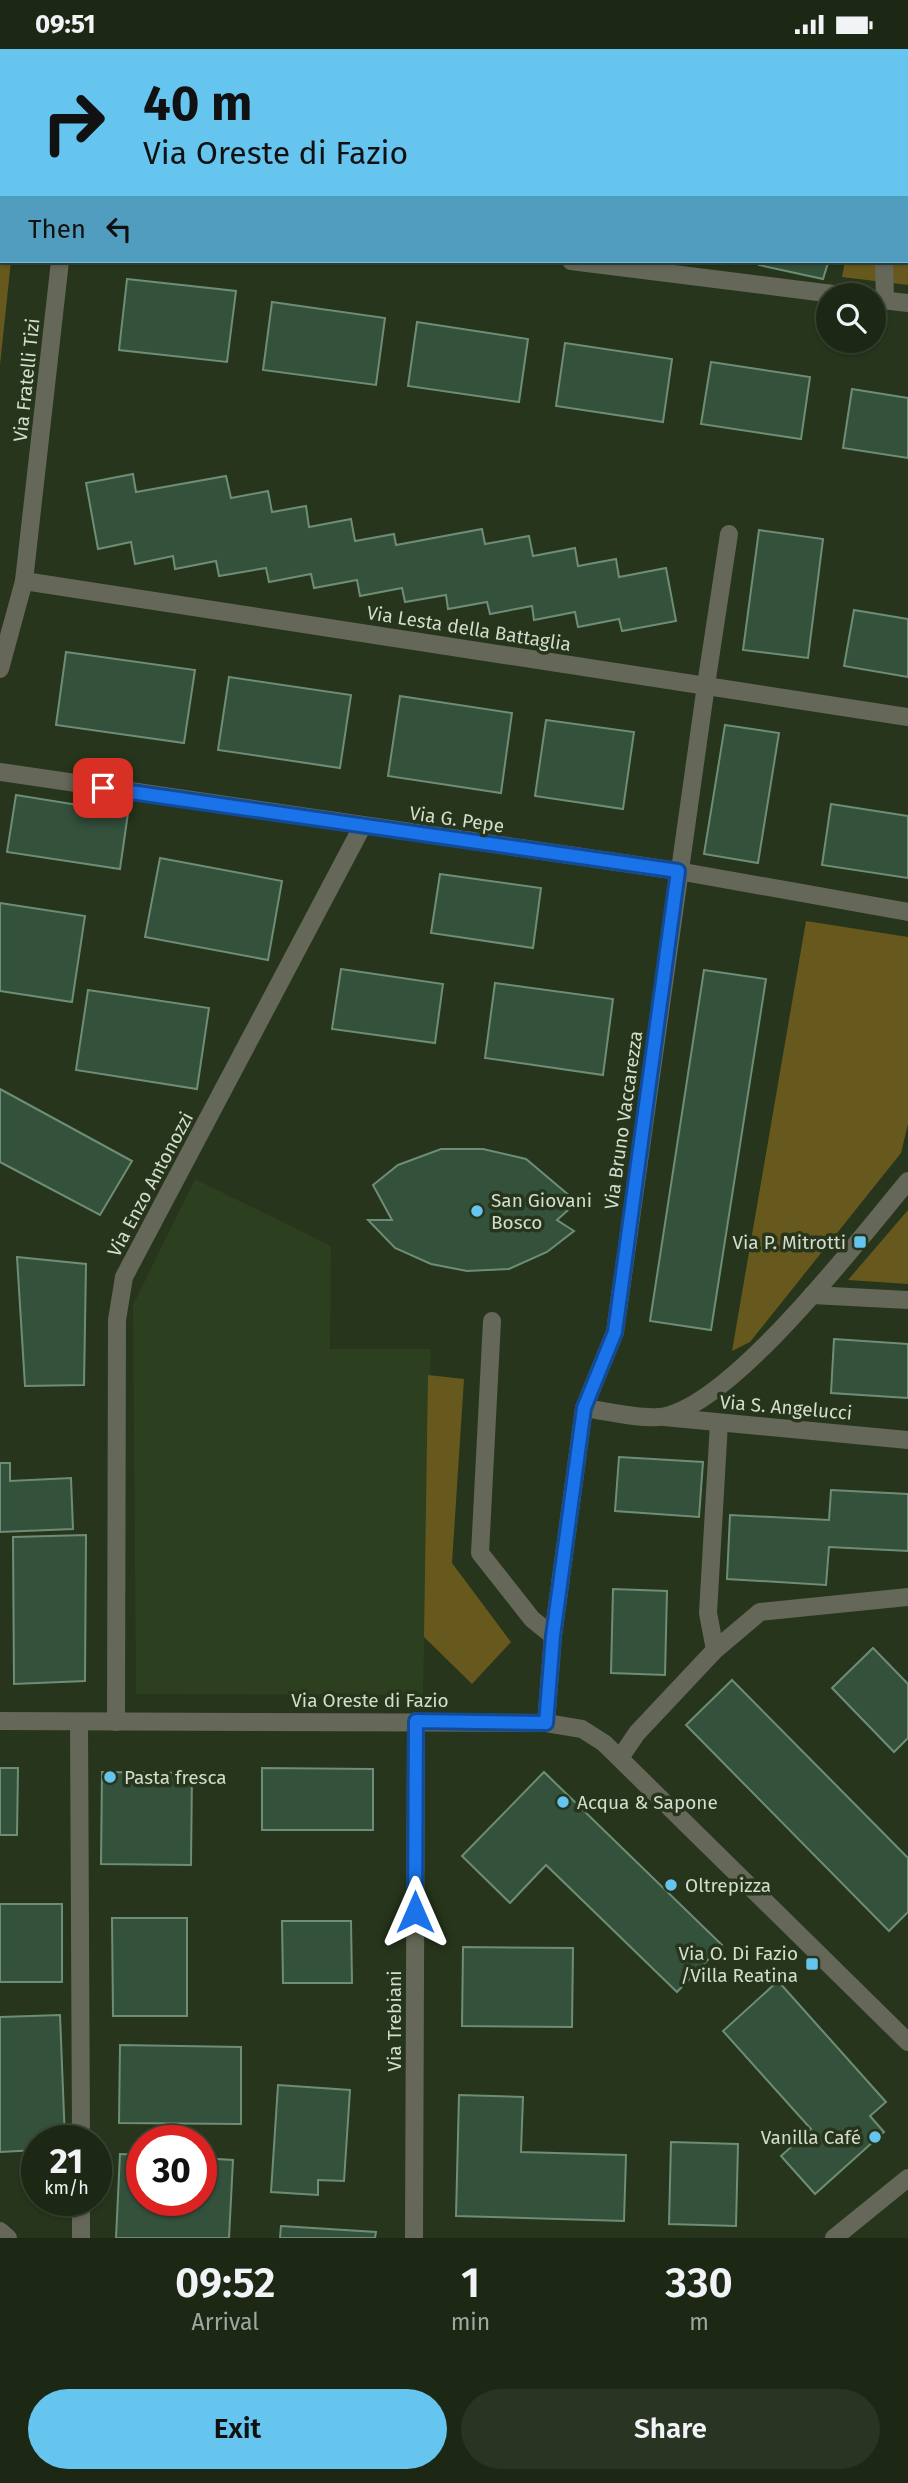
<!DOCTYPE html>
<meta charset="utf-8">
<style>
body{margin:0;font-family:"Fira Sans",sans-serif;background:#293422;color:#f1f3f6;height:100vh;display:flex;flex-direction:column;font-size:26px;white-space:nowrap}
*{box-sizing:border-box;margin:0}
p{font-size:23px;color:#a0a6a0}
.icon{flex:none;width:38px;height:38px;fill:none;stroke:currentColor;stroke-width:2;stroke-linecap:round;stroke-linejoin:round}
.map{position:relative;height:2189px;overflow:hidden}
.sheet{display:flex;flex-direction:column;background:#1c2814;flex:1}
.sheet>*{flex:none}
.guide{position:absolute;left:0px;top:0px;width:908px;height:214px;box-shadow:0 2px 5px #0004,0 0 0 2px #3a4434;background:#65c5ef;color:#111;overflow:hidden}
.fabs{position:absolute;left:816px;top:234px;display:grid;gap:14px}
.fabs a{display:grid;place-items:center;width:70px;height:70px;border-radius:50%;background:#1c2814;box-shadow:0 2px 5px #0004,0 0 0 2px #3a4434;font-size:35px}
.speed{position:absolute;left:21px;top:2076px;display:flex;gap:14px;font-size:35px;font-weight:700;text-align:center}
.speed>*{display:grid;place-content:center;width:91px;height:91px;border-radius:50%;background:#1c2814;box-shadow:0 2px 5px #0004,0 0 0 2px #3a4434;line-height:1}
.speed small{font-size:18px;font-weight:400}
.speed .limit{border:10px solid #d22;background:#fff;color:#111}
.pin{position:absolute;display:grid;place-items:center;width:60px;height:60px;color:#fff;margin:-30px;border-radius:14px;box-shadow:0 4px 10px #0006}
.me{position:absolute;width:77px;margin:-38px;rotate:0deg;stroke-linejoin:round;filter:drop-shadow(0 0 5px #0008)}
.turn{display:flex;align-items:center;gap:24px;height:147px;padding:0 28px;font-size:32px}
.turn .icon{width:91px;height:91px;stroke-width:2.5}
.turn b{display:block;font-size:49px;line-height:60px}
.then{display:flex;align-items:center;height:66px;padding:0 28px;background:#0003;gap:14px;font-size:26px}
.eta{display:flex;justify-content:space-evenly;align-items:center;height:119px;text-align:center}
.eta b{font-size:42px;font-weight:600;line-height:49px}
.button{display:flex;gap:14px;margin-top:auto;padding:14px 28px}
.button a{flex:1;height:80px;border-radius:42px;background:#65c5ef;color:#111;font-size:28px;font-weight:600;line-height:80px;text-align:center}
.button a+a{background:#293422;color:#f1f3f6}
.status{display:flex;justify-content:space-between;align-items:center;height:49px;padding:0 35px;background:#1c2814;direction:ltr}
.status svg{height:19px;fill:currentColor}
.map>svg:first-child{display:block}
</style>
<div class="status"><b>09:51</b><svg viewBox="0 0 49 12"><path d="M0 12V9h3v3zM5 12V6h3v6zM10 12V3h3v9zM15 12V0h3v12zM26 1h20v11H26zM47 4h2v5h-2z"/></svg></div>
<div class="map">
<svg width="908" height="2189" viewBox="0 0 908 2189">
<rect width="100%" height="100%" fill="#26351b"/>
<!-- built -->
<polygon fill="#2c3f1f" points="195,1130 331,1197 330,1300 431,1300 423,1646 136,1645 133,1256"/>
<!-- green -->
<g fill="#67591d">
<polygon points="907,32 908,236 842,228 845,212 906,212"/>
<polygon points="0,117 2,212 11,212 0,316"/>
<polygon points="806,872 908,888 908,1075 901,1104 750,1293 732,1302"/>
<polygon points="908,1161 908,1235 848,1231"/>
<polygon points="428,1326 464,1330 452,1514 511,1593 472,1635 424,1588"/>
</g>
<!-- building -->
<g fill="#34513c" stroke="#6e8d76" stroke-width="2">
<polygon points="760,212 841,212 840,215 828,214 823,230 759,216"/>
<polygon points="127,230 236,242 227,313 119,301"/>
<polygon points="272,253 385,269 376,336 263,321"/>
<polygon points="417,273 528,290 519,353 408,337"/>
<polygon points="565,294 672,310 663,373 556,357"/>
<polygon points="711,313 810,328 801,390 701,375"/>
<polygon points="852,340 908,349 908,409 843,399"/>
<polygon points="133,425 136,443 226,427 231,449 268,442 272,463 306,457 309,478 351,470 355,492 394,485 396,496 482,480 485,495 529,487 533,507 575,499 578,517 616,510 619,528 666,519 676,572 622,582 619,570 578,578 575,563 534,571 532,557 490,565 487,553 448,560 446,546 405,553 402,539 360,547 357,531 314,539 311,525 269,533 266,519 219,527 216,512 175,520 173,507 135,515 131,493 98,500 86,434"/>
<polygon points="759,481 823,490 808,609 743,601"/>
<polygon points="854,561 908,570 908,628 844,617"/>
<polygon points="66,603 195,621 184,694 56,676"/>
<polygon points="229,628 351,646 340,719 218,701"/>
<polygon points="400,647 512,664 501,744 388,727"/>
<polygon points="546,671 634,683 623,760 535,747"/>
<polygon points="725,676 779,684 758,814 704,805"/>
<polygon points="16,746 128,764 120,820 7,803"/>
<polygon points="831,755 908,767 908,829 822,816"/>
<polygon points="160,809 282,832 268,911 145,888"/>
<polygon points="440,825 541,839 533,899 431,884"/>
<polygon points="0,854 85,867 72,953 0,942"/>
<polygon points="341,920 443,935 435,994 332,980"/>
<polygon points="704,921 766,930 711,1281 650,1272"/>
<polygon points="495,934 613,950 603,1026 485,1009"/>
<polygon points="88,941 209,959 197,1040 76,1021"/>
<polygon points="0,1040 132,1112 100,1166 0,1113"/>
<polygon points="441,1100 483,1100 526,1110 577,1153 557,1171 574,1182 547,1203 509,1220 467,1222 431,1215 395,1199 368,1171 392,1171 373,1136 398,1116"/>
<polygon points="17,1208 86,1215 84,1336 25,1337"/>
<polygon points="834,1290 908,1295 908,1349 831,1344"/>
<polygon points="619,1408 703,1413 699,1468 615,1462"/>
<polygon points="0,1414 10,1414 10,1432 71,1429 73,1480 0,1483"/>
<polygon points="831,1441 908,1445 908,1502 829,1498 826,1536 727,1530 730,1466 829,1471"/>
<polygon points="86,1486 85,1632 14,1635 13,1488"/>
<polygon points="613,1540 667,1542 665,1626 611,1624"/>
<polygon points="873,1599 908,1635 908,1689 894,1703 832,1639"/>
<polygon points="732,1631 908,1809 908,1863 889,1882 686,1676"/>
<polygon points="0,1719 18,1719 17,1786 0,1786"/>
<polygon points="262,1719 373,1720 373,1781 262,1781"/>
<polygon points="102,1723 192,1724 191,1816 101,1815"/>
<polygon points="544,1723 722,1896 677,1943 546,1816 510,1854 462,1807"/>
<rect x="0" y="1855" width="62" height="78"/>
<polygon points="112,1869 187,1869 187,1967 113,1967"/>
<polygon points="282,1872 351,1872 352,1934 283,1934"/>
<polygon points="463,1898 573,1899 572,1978 462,1977"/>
<polygon points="778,1932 886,2053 870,2067 884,2083 815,2145 781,2107 811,2080 723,1982"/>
<polygon points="60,1966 65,2091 37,2091 37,2101 0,2103 0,1968"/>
<polygon points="120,1996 241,1998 241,2075 119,2074"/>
<polygon points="278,2036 350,2041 344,2132 318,2131 318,2146 271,2143"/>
<polygon points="459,2046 523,2048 521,2103 626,2106 624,2172 456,2167"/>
<polygon points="671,2093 738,2095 736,2177 669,2175"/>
<polygon points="120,2105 142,2106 142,2151 201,2151 201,2109 233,2111 229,2189 116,2189"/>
<polygon points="281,2177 376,2183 375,2189 280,2189"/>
</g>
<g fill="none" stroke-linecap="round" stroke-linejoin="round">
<!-- lane -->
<polyline stroke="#656759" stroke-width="18" points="706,636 729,485"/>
<!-- street -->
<g stroke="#656759" stroke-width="18">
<polyline points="780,0 792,2"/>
<polyline points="84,2 84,0"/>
<polyline points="906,18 908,19"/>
<polyline points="571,212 849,247"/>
<polyline points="884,212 885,251"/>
<polyline points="873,250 908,254"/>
<polyline points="24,532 908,668"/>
<polyline points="0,620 24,532 60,212"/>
<polyline points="0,723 678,822 908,863"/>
<polyline points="812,1246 908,1251"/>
<polyline points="492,1272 480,1504 532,1570 553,1587"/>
<path d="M584 1359C607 1362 636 1370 659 1368 729 1361 861 1188 908 1132"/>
<polyline points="664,1368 908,1391"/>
<polyline points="715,1601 708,1564 719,1374"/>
<polyline points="0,1672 546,1674 582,1680 604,1694 908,1993"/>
<polyline points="79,1673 81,2091"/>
<polyline points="116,1673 117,1271 124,1228 362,778"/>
<polyline points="546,1674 553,1587 584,1359 615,1283 706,636"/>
<polyline points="620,1709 637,1684 715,1601 760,1563 908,1548"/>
<polyline points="81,2151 81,2189"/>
<polyline points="0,2182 8,2189"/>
<polyline points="414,2189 416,1672"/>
<polyline points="834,2189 908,2129"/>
</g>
</g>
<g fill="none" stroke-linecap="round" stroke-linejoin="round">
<defs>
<polyline id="route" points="103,739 678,822 615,1283 584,1359 553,1587 546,1674 416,1672 415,1863"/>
</defs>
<!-- route casing -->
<use href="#route" stroke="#114b97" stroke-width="18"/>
<!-- route -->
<use href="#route" stroke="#1a73e8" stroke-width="12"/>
</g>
<!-- markers -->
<g fill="#65c5ef" stroke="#26351b" stroke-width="2.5">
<circle cx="477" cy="1162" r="7"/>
<rect x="853" y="1186" width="14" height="14" rx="3.5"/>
<circle cx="110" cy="1728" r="7"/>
<circle cx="563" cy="1753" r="7"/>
<circle cx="671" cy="1836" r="7"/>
<rect x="805" y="1908" width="14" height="14" rx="3.5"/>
<circle cx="875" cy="2088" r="7"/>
</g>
<g text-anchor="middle" stroke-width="7" stroke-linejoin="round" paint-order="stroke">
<!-- street labels -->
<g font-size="19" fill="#d3ddcd" stroke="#26351b">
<text transform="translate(26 331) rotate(-84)" y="7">Via Fratelli Tizi</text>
<text transform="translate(469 579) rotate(9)" y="7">Via Lesta della Battaglia</text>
<text transform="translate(457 770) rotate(8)" y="7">Via G. Pepe</text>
<text transform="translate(623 1071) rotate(-82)" y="7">Via Bruno Vaccarezza</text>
<text transform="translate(150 1135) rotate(-62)" y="7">Via Enzo Antonozzi</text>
<text transform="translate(786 1358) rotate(5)" y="7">Via S. Angelucci</text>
<text x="370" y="1658">Via Oreste di Fazio</text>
<text transform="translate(394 1972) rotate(-90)" y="7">Via Trebiani</text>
</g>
<!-- poi labels -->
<g font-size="19" fill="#d3ddcd" stroke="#26351b" text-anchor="start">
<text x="491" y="1158">San Giovani<tspan x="491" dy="22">Bosco</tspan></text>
<text x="846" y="1200" text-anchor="end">Via P. Mitrotti</text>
<text x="124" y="1735">Pasta fresca</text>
<text x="577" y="1760">Acqua &amp; Sapone</text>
<text x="685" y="1843">Oltrepizza</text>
<text x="798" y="1911" text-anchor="end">Via O. Di Fazio<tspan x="798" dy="22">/Villa Reatina</tspan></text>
<text x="861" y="2095" text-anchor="end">Vanilla Café</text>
</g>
</g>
</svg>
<div class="fabs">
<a><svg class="icon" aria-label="search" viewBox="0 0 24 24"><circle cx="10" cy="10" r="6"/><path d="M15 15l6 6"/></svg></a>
</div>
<div class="speed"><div>21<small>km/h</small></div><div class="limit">30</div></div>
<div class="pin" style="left:103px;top:739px;background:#d93025"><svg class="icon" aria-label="arrive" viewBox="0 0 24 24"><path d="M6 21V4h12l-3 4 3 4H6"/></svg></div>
<svg class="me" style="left:415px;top:1863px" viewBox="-20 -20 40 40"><path d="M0-17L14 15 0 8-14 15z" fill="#1a73e8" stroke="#fff" stroke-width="4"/></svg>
<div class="guide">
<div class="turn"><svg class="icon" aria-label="right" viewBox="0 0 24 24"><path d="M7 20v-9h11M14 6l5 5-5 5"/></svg><div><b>40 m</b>Via Oreste di Fazio</div></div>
<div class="then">Then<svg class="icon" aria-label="left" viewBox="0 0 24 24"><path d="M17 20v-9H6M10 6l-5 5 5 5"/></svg></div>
</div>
</div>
<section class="sheet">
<div class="eta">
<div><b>09:52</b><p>Arrival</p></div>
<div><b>1</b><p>min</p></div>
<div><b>330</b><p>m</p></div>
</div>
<div class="button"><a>Exit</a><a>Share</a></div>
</section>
